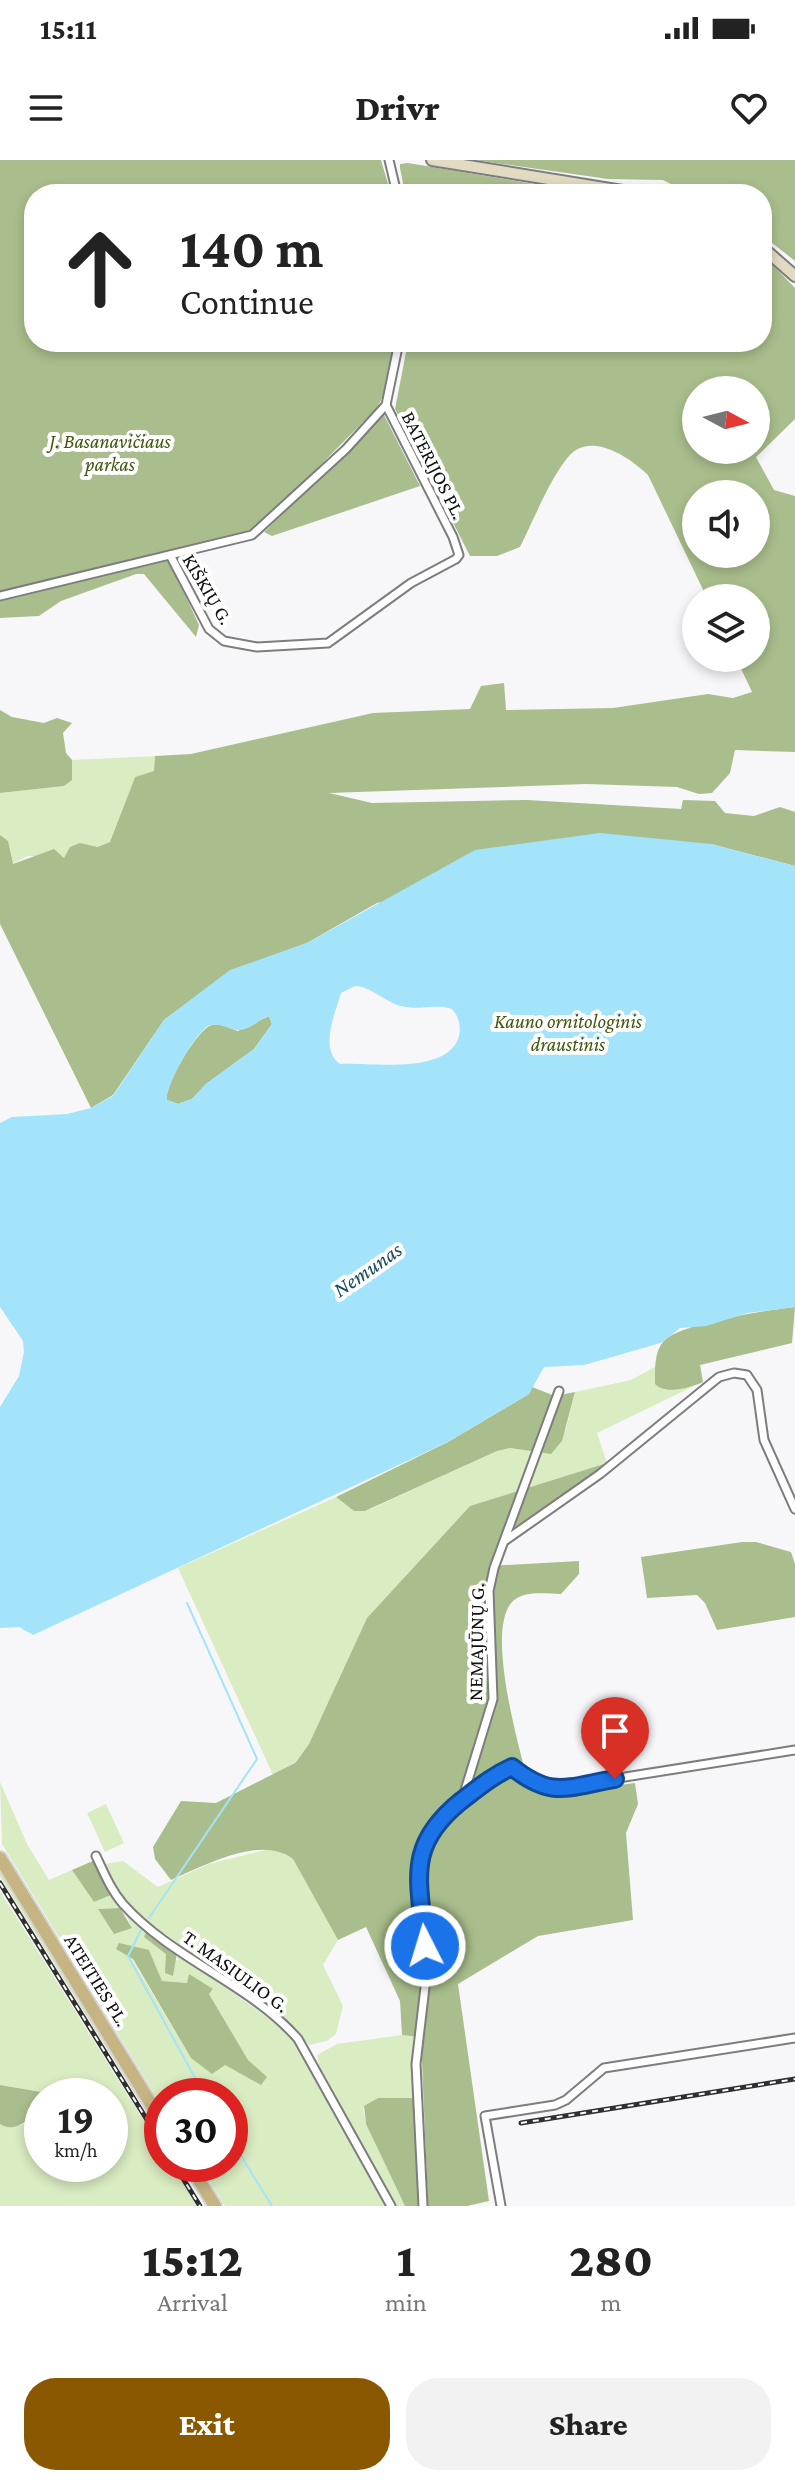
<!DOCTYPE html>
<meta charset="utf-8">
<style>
body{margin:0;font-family:"Crimson Pro",serif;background:#f2f2f2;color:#222;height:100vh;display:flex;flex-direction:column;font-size:30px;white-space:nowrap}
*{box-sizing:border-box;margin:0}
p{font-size:26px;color:#767676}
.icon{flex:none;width:44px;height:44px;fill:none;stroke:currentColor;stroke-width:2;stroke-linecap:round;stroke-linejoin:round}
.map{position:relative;height:2046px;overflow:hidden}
.details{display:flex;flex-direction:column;background:#fff;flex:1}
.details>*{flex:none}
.hud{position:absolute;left:24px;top:24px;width:748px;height:168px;border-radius:32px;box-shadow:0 4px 12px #0003;background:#fff;color:#222;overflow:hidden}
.needle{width:52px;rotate:97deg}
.controls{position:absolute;left:682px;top:216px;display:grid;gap:16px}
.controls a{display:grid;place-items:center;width:88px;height:88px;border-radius:50%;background:#fff;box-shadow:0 4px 12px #0003;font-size:40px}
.speed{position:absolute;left:24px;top:1918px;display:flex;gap:16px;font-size:40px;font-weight:700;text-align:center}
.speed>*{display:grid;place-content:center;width:104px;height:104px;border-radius:50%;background:#fff;box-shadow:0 4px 12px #0003;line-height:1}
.speed small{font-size:20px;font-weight:400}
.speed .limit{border:12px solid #d22;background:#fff;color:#111}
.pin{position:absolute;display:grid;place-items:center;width:68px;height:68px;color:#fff;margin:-82px -34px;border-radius:50% 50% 50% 0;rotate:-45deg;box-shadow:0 0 8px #0007}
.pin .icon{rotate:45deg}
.me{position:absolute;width:88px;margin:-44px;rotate:355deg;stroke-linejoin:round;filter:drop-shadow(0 0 6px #0008)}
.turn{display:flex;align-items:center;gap:28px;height:168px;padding:0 24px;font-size:36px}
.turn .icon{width:104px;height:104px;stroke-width:2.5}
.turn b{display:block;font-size:56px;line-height:68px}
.eta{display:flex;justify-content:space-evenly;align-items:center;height:136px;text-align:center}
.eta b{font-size:48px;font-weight:800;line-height:56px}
.button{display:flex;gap:16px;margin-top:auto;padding:16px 24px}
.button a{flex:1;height:92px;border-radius:32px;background:#895800;color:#fff;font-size:32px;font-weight:800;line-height:92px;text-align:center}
.button a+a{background:#f2f2f2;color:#222}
.status{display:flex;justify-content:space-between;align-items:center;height:56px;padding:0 40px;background:#fff;direction:ltr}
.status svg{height:22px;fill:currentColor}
header{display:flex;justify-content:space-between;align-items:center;height:104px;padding:0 24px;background:#fff;font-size:36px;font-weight:800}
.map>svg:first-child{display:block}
</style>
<div class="status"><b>15:11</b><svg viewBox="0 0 49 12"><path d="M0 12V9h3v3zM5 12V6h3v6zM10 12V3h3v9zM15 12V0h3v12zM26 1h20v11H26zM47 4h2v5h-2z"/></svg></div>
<header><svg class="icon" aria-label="menu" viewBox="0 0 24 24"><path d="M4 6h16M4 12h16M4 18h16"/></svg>Drivr<svg class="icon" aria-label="heart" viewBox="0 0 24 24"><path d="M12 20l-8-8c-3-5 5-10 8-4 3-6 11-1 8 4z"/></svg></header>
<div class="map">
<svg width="795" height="2046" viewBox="0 0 795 2046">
<rect width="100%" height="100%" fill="#f7f7f9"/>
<!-- green -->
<g fill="#daecc2" fill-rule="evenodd">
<polygon points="155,596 154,611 135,617 110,682 64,698 28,696 12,704 8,682 0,675 0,633 64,626 72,620 72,600"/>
<polygon points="655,1207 655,1224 678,1229 694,1226 597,1273 607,1303 470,1346 367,1458 309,1584 294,1603 273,1615 178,1408 336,1337 354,1351 371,1349 497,1291 510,1288 551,1294 566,1269 575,1232 631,1220"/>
<path d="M0 1622 28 1686 49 1720 72 1710 94 1742 111 1735 120 1748 99 1749 132 1768 126 1754 146 1771 144 1777 178 1801 177 1793 267 1857 288 1874 303 1894 386 2046H225L199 2004H230V1936H162V1946L2 1684ZM149 1790 162 1821 187 1823 189 1815 213 1830 209 1834 248 1900 266 1917 261 1924 225 1905 191 1898 132 1799Z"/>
<polygon points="106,1644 124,1683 105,1692 87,1653"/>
<polygon points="273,1688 293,1699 338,1780 323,1805 343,1846 336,1874 327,1881 309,1885 285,1861 139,1755 126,1742 105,1704 123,1701 158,1727 209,1704"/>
<polygon points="0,1708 162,1971 162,1978 0,1717"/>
<polygon points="0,1731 162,1990 162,2004 171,2004 197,2046 0,2046 0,1964 22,1965 30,1959 42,1963 42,2004 110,2004 110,1936 65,1936 0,1925"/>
<polygon points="402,1875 414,1876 415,1938 378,1938 363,1948 366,1964 405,2046 396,2046 319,1905 317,1895 337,1884"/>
</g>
<!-- forest -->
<g fill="#a9be8c" fill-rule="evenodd">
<polygon points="0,0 381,0 391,34 34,34 34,182 394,182 383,236 377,248 260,366 229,378 0,433"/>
<polygon points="474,0 795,0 795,101 762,75 762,34 690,34 663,20 608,19"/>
<polygon points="408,3 593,34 405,34 400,8 400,4"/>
<path d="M762 94 795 128V259L756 297 774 330 795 336V592L735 590 730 613 712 633 699 634 677 627 586 624 329 633 372 643 527 640 681 649 683 640 715 641 725 653 754 656 780 647 795 652V706L711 684 377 743 307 783 230 811 164 860 113 935 91 948 0 764V675L8 681 13 704 54 689 64 698 70 687 80 683 97 687 110 682 135 617 154 611 155 596 191 594 373 553 470 549 481 526 504 523 506 550 613 548 708 534 733 538 752 532 736 498H756V438H707L648 315C632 300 600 276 576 290 557 301 531 366 520 387L497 396H470L395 249 408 182H762ZM696 230H756V290H696ZM696 334H756V394H696Z"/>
<polygon points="384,255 420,326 272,376 264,372"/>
<polygon points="168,398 199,465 196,477 144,414 136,414 61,441 39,456 0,458 0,441"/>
<polygon points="0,550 12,557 44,563 57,558 72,563 63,573 66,593 72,600 72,620 64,626 0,633"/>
<path d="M269 856 272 864 254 889 206 924 192 939 178 944 167 940C164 926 198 868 212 865 220 863 230 869 238 871Z"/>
<path d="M795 1147 792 1183 700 1205 703 1222C690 1228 666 1235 655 1224 655 1211 654 1192 663 1182 677 1164 768 1150 795 1147Z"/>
<polygon points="532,1227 555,1236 575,1232 562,1281 551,1294 510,1288 497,1291 365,1351 354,1351 336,1337 448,1282 529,1234"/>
<path d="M607 1303 501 1379 489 1406 579 1401V1414L561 1434C546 1434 524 1430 512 1442 485 1472 520 1589 529 1626L544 1635 635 1623 638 1644 626 1673 633 1760 538 1776 458 1824 489 2041 467 2046H428L421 1877 402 1875 400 1841 366 1767 338 1780 293 1699C261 1674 204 1706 171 1720L155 1699 153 1687 181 1641 216 1643 295 1603 309 1584 367 1458 470 1346Z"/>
<polygon points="742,1382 756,1382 791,1392 795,1404 795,1457 717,1470 705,1443 697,1435 647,1438 641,1397"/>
<polygon points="95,1700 111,1735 94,1742 72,1710"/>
<polygon points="120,1748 132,1768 114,1774 98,1749"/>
<polygon points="146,1771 177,1793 173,1816 165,1813 166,1794 144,1777"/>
<polygon points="119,1783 149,1790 162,1821 187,1823 189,1814 213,1829 209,1834 248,1900 267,1917 261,1925 225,1905 212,1914 191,1898 133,1799 116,1789"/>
<path d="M0 1925 65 1936H42V1963L30 1959C20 1965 12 1971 0 1964Z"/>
<polygon points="378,1938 415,1938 418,2046 405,2046 366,1964 364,1946"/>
</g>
<!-- water -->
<path fill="#a3e4fa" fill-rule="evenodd" d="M600 673 711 684 795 706V1147L748 1153 706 1166 680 1168 661 1183 585 1205 544 1207 529 1234 448 1282 33 1475 19 1467 0 1468V1247L19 1216 24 1192 23 1181 0 1147V963L12 957 67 954 91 948 113 936 164 860 230 810 307 783 475 690ZM355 826C372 827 385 842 401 846 419 851 435 843 452 849 459 857 462 868 458 879 444 915 370 902 340 904 319 889 335 854 341 833ZM269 856 272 864 254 889 206 924 192 939 178 944 167 940C165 927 197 869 210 865 221 862 231 871 241 870 252 869 259 859 269 856Z"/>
<!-- pier -->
<polygon fill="#f7f7f9" points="661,1183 660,1187 587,1209 558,1212 558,1208 585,1205"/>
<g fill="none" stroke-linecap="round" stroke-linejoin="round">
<!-- stream -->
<g stroke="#a3e4fa" stroke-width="2">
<polyline points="149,1758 257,1599 187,1443"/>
<polyline points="141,1770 128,1796 205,1936"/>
<polyline points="230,1978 272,2046"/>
</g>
<defs>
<g id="street">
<polyline points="389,0 397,34"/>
<polyline points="170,395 209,469 224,481 257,487 328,483 411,423 456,399 459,395 453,377 386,245 399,182"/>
<polyline points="0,436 252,375 346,289 386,245"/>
<polyline points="506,1380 600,1314 719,1217 734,1213 747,1215 757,1230 764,1280 795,1349"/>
<polyline points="462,1640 493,1539 489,1431 494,1408 559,1231"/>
<path d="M96 1696C104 1713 111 1730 123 1744 172 1799 250 1824 298 1879L391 2046"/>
<polyline points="423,2046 416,1904 427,1810 420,1694 431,1670 442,1657 492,1616 512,1607 539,1627 562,1627 795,1590"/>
<polyline points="501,2046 485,1956 555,1945 566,1940 604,1908 795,1878"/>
</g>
<g id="secondary">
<polyline points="432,0 641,34"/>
<polyline points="762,87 795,116"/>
</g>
<g id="primary">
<polyline points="0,1698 162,1962"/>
<polyline points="189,2004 215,2046"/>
</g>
</defs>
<!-- street casing -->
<use href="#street" stroke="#7d7d7f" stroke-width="11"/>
<!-- secondary casing -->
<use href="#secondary" stroke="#7d7d7f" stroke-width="14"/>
<!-- primary casing -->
<use href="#primary" stroke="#d4d4d4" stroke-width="16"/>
<!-- street -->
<use href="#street" stroke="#fff" stroke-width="7"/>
<!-- secondary -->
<use href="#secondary" stroke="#e2dac1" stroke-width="10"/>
<!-- primary -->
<use href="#primary" stroke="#c6b483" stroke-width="12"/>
<defs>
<g id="rail">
<polyline points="0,1723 162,1984"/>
<polyline points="521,1963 795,1919"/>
<polyline points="174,2004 200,2046"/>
</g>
</defs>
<!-- rail casing -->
<use href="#rail" stroke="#2e2f2f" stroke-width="5"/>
<!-- rail -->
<use href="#rail" stroke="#fff" stroke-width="2" stroke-dasharray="6" stroke-linecap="butt"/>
</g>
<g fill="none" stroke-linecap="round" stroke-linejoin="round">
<defs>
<path id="route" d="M425 1786C420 1721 404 1687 461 1641 478 1628 492 1616 512 1607 552 1639 567 1627 615 1619"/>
</defs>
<!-- route casing -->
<use href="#route" stroke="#114b97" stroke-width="20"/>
<!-- route -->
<use href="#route" stroke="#1a73e8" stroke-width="14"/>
</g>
<g text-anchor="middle" stroke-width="8" stroke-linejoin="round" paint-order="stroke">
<!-- park labels -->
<g font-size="20" font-style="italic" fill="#3f570c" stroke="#fff">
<text x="110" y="288">J. Basanavičiaus<tspan x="110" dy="23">parkas</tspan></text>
<text x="568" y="868">Kauno ornitologinis<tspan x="568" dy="23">draustinis</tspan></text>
</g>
<!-- street labels -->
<g font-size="20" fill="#0f1010" stroke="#fff">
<text transform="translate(434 305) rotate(63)" y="7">BATERIJOS PL.</text>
<text transform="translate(208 429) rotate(59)" y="7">KIŠKIŲ G.</text>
<text transform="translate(476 1482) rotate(-89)" y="7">NEMAJŪNŲ G.</text>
<text transform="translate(236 1811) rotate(36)" y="7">T. MASIULIO G.</text>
<text transform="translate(97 1820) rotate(58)" y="7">ATEITIES PL.</text>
</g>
<!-- water labels -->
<g font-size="22" font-style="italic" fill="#154b5b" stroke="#fff">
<text transform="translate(367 1109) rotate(-35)" y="8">Nemunas</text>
</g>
</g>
</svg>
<div class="controls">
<a><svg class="needle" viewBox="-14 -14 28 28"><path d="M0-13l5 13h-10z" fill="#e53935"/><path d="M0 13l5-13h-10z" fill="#767676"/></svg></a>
<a><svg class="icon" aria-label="sound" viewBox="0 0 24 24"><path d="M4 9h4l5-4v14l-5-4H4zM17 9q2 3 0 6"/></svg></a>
<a><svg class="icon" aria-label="layers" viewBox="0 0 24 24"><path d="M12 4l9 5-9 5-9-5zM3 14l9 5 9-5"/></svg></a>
</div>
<div class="speed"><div>19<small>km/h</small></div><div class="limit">30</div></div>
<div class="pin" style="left:615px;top:1619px;background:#d93025"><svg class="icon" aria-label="arrive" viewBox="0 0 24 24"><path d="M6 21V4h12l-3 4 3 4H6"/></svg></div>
<svg class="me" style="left:425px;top:1786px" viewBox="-20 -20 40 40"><circle r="17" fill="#1a73e8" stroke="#fff" stroke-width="3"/><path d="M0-11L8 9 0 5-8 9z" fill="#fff"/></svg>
<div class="hud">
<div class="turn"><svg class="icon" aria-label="ahead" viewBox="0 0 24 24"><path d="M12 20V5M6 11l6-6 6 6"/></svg><div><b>140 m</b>Continue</div></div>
</div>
</div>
<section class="details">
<div class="eta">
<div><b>15:12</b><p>Arrival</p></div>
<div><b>1</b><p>min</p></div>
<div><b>280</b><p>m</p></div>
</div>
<div class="button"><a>Exit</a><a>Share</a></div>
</section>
